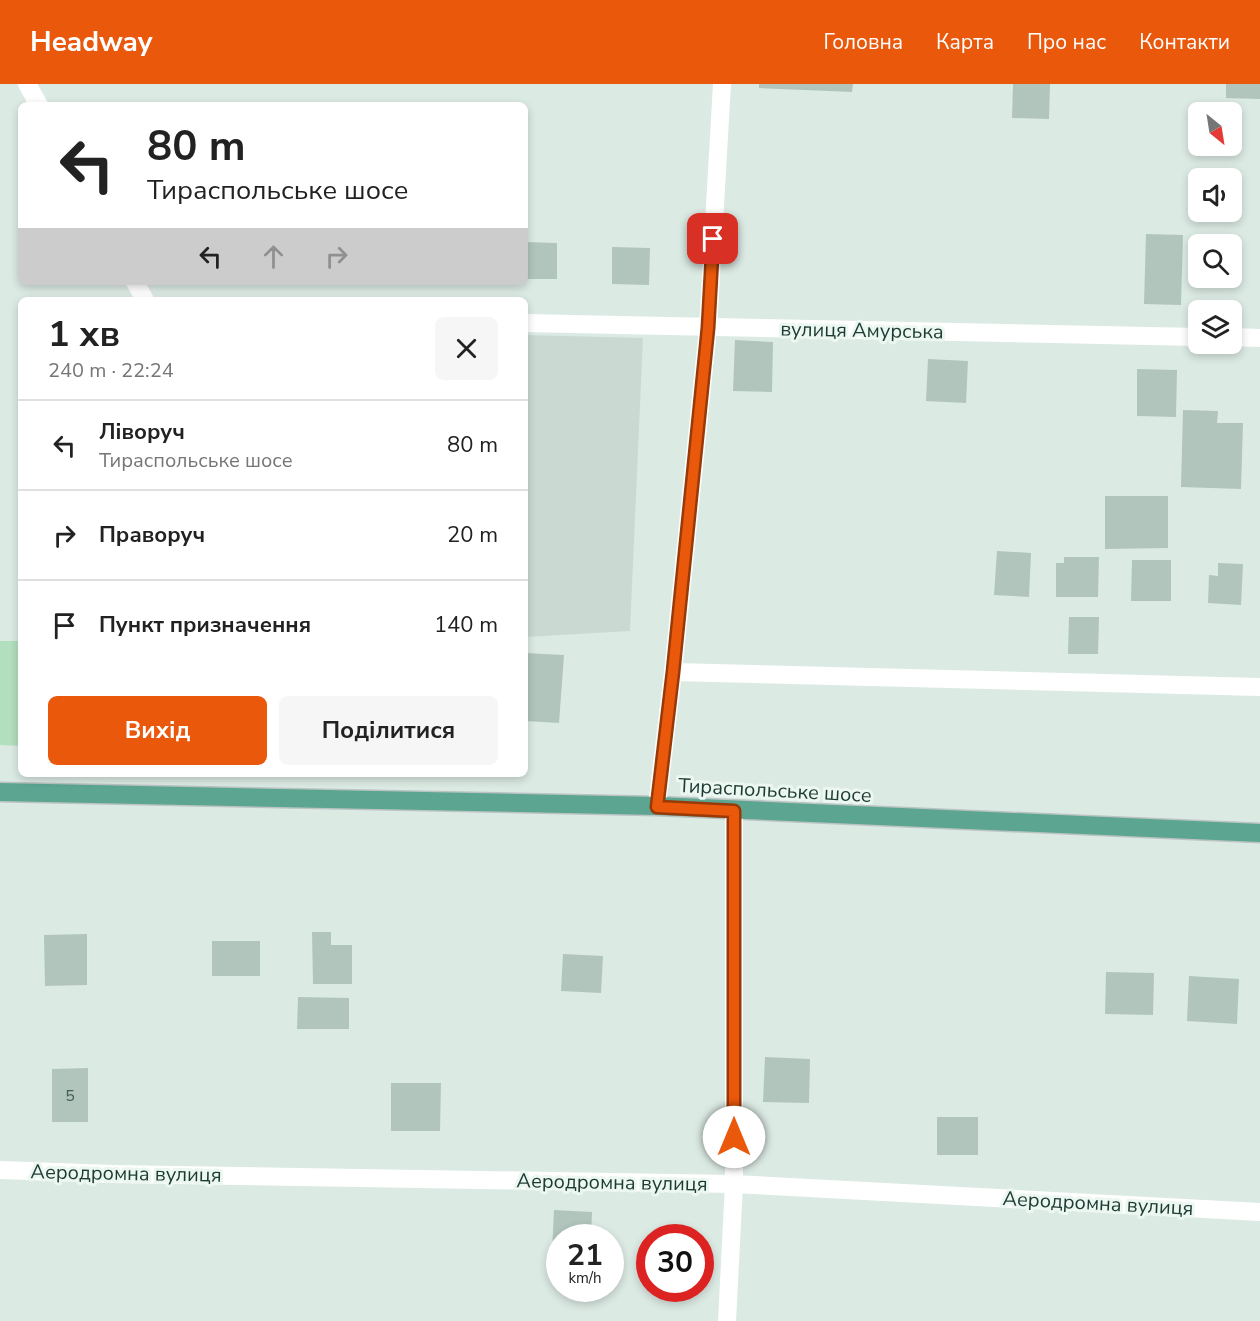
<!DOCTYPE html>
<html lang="uk">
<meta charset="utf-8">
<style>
body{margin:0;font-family:"Nunito Sans",sans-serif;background:#f6f6f6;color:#222;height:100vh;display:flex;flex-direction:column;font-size:22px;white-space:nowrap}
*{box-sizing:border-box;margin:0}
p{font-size:20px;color:#767676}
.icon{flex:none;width:33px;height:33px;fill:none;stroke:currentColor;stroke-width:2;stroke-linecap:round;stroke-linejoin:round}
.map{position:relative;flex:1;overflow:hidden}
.drawer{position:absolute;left:18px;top:213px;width:510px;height:480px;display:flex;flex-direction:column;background:#fff;border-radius:9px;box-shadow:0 3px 9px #0003}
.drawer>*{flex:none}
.banner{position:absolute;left:18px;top:18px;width:510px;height:183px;border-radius:9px;box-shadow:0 3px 9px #0003;background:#fff;color:#222;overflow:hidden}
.needle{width:39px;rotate:150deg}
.controls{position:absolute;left:1188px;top:18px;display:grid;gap:12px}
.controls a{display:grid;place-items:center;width:54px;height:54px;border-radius:9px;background:#fff;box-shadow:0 3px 9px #0003;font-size:30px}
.speed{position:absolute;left:546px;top:1140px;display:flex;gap:12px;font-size:30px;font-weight:700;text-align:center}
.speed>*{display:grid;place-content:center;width:78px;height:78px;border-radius:50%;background:#fff;box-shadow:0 3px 9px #0003;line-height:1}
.speed small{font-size:15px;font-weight:400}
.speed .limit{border:9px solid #d22;background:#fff;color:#111}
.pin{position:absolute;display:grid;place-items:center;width:51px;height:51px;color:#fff;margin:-26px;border-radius:12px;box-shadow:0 3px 9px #0006}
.me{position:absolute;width:66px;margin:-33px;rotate:0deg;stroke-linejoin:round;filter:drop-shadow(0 0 4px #0008)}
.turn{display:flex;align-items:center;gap:21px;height:126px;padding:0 30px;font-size:27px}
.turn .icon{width:78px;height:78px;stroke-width:2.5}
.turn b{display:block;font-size:42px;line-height:51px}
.lanes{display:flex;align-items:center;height:57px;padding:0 30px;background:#0003;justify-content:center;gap:30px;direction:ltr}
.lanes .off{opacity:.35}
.round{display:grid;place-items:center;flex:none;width:63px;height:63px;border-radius:9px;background:#f6f6f6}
.overview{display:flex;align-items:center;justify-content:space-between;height:102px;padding:0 30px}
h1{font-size:36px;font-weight:700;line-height:45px}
.primary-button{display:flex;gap:12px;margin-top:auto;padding:12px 30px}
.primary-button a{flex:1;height:69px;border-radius:9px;background:#ea580c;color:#fff;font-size:24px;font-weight:700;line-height:69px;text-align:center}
.primary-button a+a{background:#f6f6f6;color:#222}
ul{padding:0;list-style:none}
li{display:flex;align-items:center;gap:18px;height:90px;padding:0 30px;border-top:2px solid #e0e0e0}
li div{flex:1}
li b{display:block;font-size:22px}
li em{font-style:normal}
header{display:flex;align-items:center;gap:36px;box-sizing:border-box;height:84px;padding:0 30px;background:#ea580c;color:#fff}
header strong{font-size:28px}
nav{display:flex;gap:33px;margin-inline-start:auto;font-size:21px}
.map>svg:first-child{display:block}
</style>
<header>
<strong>Headway</strong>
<nav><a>Головна</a><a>Карта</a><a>Про нас</a><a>Контакти</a></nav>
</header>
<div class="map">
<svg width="1260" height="1237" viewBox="0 0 1260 1237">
<rect width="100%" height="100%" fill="#dceae4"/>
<!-- built -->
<polygon fill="#cadad3" points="525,251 643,254 630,547 525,553"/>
<!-- green -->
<polygon fill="#b2dfbd" points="0,557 21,557 21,662 0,661"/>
<!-- building -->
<g fill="#b1c5bd">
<polygon points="759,0 853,0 852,8 759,4"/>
<polygon points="1013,0 1050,0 1049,35 1012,34"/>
<polygon points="1226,0 1260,0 1260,15 1226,14"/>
<polygon points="1146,150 1183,151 1181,221 1144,220"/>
<polygon points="525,158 557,159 557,195 525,195"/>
<polygon points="612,163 650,164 649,201 612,200"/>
<polygon points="735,256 773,258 772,308 733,307"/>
<polygon points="928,275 968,277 966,319 926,317"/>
<polygon points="1137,285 1177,286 1176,333 1137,332"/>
<polygon points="1183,326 1218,327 1217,339 1243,339 1241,405 1181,403"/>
<polygon points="1105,412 1168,412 1168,464 1105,465"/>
<polygon points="997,467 1031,469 1029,513 994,511"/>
<polygon points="1064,473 1099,473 1098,513 1056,513 1056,479 1064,479"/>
<polygon points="1132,476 1171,476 1171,517 1131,517"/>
<polygon points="1218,479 1243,480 1241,521 1208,519 1209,491 1218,492"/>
<polygon points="1069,533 1099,533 1098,570 1068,570"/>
<polygon points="525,569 564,571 559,639 525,637"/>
<polygon points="312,848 331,848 331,861 352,861 352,900 313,900"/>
<polygon points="87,850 87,901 45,902 44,851"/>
<rect x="212" y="857" width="48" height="35"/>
<polygon points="563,870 603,872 601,909 561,907"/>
<polygon points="1106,888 1154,889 1153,931 1105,930"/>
<polygon points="1189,892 1239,895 1237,940 1187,937"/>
<polygon points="298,913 349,914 349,945 297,945"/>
<polygon points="765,973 810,975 809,1019 763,1018"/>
<polygon points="88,984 88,1038 52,1038 52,985"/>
<polygon points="391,999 441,999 440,1047 391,1047"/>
<rect x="937" y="1033" width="41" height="38"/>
<polygon points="554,1126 592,1128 591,1154 560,1154 560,1168 552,1168"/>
</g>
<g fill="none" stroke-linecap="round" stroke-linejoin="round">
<defs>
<polyline id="major" points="0,708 657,722 1260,749"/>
</defs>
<!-- major casing -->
<use href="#major" stroke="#bbc4c2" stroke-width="21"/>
<!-- minor -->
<g stroke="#fff" stroke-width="18">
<polyline points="27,0 39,21"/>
<polyline points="135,198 145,216"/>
<polyline points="525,239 1198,253"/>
<polyline points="1232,253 1260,254"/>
<polyline points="673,588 1260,603"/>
<polyline points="657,722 673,588 708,244 722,0"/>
<polyline points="0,1086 113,1090 734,1100 1260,1128"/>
<polyline points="727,1237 734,1100 734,727"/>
</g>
<!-- major -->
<use href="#major" stroke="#5ba591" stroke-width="18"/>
</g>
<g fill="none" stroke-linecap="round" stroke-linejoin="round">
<defs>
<polyline id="route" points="713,155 708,244 673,588 657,723 734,727 734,1053"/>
</defs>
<!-- route casing -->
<use href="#route" stroke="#983908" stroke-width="15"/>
<!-- route -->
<use href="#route" stroke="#ea580c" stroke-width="10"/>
</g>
<g text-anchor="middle" stroke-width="6" stroke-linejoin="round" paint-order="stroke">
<!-- number labels -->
<g font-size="16" fill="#415e55">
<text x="70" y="1017">5</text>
</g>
<!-- street labels -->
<g font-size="20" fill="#1c3b32" stroke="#ecf7f1">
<text transform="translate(862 246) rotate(1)" y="7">вулиця Амурська</text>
<text transform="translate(775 706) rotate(3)" y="7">Тираспольське шосе</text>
<text transform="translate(126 1089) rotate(1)" y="7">Аеродромна вулиця</text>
<text transform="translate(612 1098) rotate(1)" y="7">Аеродромна вулиця</text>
<text transform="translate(1098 1119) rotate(3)" y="7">Аеродромна вулиця</text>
</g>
</g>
</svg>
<div class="controls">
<a><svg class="needle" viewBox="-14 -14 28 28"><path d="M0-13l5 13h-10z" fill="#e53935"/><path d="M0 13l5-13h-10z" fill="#767676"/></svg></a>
<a><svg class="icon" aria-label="sound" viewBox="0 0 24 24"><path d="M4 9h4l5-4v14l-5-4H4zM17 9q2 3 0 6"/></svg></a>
<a><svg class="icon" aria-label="search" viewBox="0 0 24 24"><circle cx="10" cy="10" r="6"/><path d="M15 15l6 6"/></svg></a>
<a><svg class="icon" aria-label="layers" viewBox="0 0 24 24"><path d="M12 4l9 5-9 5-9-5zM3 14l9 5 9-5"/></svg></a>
</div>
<div class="speed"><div>21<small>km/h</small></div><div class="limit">30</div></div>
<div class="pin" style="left:713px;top:155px;background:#d93025"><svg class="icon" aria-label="arrive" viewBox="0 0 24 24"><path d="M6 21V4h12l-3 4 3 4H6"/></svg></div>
<svg class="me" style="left:734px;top:1053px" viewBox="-20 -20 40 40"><circle r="19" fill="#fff"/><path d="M0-13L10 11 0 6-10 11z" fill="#ea580c"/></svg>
<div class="banner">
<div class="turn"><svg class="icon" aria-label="left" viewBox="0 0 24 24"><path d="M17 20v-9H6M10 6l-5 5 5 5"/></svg><div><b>80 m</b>Тираспольське шосе</div></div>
<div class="lanes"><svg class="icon" aria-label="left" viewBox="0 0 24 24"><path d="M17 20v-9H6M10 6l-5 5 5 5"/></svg><svg class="icon off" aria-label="ahead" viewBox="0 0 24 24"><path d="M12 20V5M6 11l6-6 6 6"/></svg><svg class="icon off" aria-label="right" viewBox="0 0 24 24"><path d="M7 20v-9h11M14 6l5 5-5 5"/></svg></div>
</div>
<section class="drawer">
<div class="overview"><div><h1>1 хв</h1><p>240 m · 22:24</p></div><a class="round"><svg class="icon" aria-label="close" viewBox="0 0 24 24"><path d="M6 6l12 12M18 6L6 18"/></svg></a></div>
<ul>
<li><svg class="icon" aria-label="left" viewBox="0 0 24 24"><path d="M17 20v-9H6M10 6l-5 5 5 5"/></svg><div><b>Ліворуч</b><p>Тираспольське шосе</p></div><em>80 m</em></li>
<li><svg class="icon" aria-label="right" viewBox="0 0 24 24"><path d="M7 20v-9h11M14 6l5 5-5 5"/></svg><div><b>Праворуч</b></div><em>20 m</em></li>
<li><svg class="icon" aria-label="arrive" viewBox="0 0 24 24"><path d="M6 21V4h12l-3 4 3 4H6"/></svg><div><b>Пункт призначення</b></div><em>140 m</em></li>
</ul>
<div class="primary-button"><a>Вихід</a><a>Поділитися</a></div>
</section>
</div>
